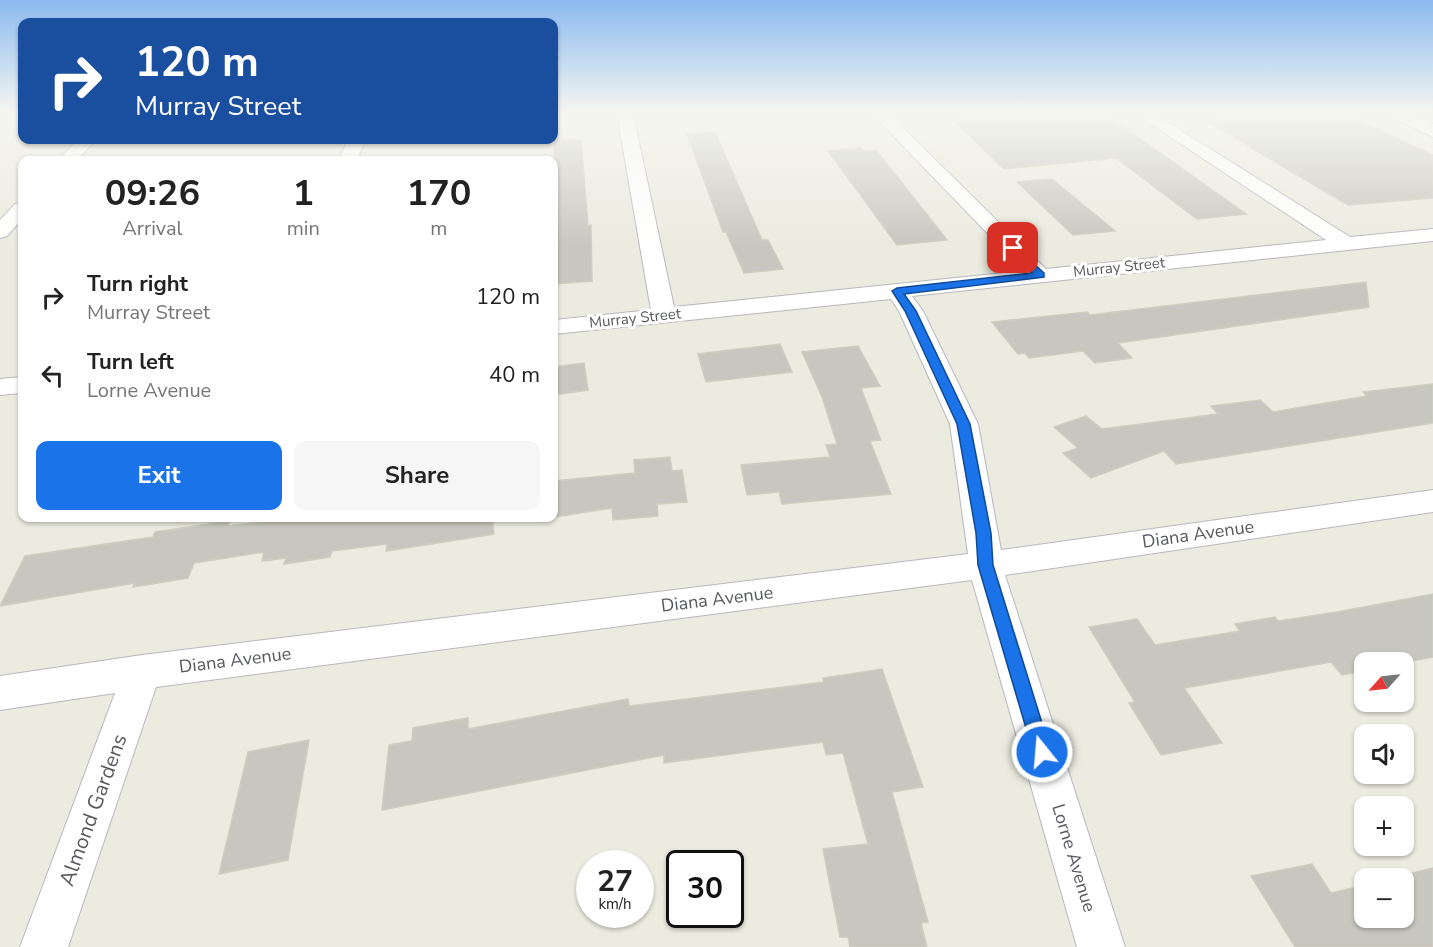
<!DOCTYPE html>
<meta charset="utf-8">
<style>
body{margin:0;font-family:"Nunito Sans",sans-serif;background:#f6f6f6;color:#222;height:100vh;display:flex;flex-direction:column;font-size:22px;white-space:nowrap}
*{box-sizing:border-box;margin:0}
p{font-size:20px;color:#767676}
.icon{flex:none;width:33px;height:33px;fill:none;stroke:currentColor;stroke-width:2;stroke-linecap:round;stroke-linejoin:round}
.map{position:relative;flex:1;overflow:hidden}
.panel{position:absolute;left:18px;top:156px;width:540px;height:366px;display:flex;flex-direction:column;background:#fff;border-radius:12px;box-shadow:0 2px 4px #0004}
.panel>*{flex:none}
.banner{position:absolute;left:18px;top:18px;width:540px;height:126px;border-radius:12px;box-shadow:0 2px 4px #0004;background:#1a4fa0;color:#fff;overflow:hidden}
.needle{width:39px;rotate:243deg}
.controls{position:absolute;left:1354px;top:652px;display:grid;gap:12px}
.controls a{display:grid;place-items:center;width:60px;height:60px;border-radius:12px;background:#fff;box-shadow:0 2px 4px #0004;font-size:30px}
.speed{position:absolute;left:576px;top:850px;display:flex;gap:12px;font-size:30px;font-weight:700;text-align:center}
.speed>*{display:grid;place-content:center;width:78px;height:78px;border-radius:50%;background:#fff;box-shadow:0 2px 4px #0004;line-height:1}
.speed small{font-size:15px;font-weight:400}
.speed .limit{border:3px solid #111;border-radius:9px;background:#fff;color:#111}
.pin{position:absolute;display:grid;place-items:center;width:51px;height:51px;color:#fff;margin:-26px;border-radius:12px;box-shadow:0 3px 9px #0006}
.me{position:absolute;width:66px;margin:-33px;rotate:343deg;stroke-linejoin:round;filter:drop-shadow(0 0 4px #0008)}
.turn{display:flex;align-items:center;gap:21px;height:126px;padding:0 18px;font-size:27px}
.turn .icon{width:78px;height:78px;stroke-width:2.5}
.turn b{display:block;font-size:42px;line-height:51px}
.eta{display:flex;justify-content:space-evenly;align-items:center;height:102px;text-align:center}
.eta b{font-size:36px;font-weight:700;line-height:42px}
.cta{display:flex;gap:12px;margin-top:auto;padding:12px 18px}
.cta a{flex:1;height:69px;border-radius:12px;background:#1a73e8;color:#fff;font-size:24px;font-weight:700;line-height:69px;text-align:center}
.cta a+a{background:#f6f6f6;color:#222}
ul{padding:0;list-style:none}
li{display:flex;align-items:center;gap:18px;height:78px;padding:0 18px}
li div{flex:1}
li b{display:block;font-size:22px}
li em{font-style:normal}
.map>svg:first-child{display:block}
</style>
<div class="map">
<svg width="1433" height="947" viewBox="0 0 1433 947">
<rect width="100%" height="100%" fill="#ebebe0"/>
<!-- building -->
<g fill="#c8c7bf" stroke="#cfcdbe" stroke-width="1.5">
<polygon points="954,114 1105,114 1246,214 1197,219 1116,158 1004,169 954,121 961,121"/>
<polygon points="1288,114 1347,114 1433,155 1433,198 1348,205 1206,121"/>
<polygon points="715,132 762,240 768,240 783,269 744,273 726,232 723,232 687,134"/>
<polygon points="554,140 581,140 588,226 591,225 592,281 554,284"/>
<polygon points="861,148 864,151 876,150 947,240 897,245 828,151"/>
<polygon points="1052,179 1115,231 1073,235 1017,182"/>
<polygon points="1366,282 1369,307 1118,343 1132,358 1095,363 1083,351 1029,358 1025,353 1018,354 992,322 1087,312 1090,315"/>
<polygon points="780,344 792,372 706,382 698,354"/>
<polygon points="858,346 880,386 861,388 881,440 870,441 891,494 782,504 779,492 747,495 741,465 830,457 826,445 837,444 822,397 802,352"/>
<polygon points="584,363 588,390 554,395 554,367"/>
<polygon points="1433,384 1433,423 1176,464 1164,451 1091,478 1063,453 1078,448 1054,427 1086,416 1102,429 1218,414 1211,406 1260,400 1273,412 1367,396 1363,392"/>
<polygon points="670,457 672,471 682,470 687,502 657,504 658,516 613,520 612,508 554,517 554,481 635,473 634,460"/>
<polygon points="297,518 492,518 494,534 386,551 387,544 332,551 330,557 284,564 286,558 262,561 264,552 194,563 188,578 133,587 135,583 0,606 25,556 153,537 155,532 230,521 228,526"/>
<polygon points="1433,594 1433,657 1402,663 1365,663 1365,671 1342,675 1331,662 1184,688 1222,743 1161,755 1129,703 1135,702 1089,627 1137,619 1155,645 1240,631 1235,624 1275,617 1278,621 1337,612"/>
<polygon points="882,669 923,787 892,792 928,922 921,923 927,947 850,947 848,937 840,937 823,849 868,844 843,753 826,755 823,742 664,763 664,755 382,810 389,745 412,741 413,728 468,718 468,729 628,699 629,706 824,682 823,678"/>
<polygon points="309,740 288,860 219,874 248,752"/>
<polygon points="1312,864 1331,893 1365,885 1365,918 1404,918 1404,879 1388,879 1433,868 1433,947 1295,947 1251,876"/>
</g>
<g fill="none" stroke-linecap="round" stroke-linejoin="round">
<defs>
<g id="minor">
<polygon points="617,114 633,114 674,307 1024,271 872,114 889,114 1046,269 1326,240 1136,114 1155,114 1350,237 1433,229 1433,241 912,296 923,311 978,424 1001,550 1433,490 1433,512 1005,575 1125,947 1077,947 972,580 156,687 68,947 20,947 115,693 0,710 0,676 142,655 968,554 950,424 899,311 891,299 554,334 554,320 651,310"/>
<polygon points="78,140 96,140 77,160 58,160"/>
<polygon points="348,140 365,140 357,160 339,160"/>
<polygon points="22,202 22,219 7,236 0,238 0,220 15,204"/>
<polygon points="22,377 22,393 0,395 0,379"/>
</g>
<polygon id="tertiary" points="1389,114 1411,114 1433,124 1433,137 1392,118"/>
</defs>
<!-- minor casing -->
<use href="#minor" stroke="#b7b8be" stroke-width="2"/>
<!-- tertiary casing -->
<use href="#tertiary" stroke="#b7b8be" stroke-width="2"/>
<!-- minor -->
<use href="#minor" fill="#fff" fill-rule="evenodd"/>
<!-- tertiary -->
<use href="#tertiary" fill="#fff" fill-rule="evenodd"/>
</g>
<!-- sky -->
<linearGradient id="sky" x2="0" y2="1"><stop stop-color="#8bbaf0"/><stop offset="0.46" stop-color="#f6f6f1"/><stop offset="1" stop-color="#f6f6f1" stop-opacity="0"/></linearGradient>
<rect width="1433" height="246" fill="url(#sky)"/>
<!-- route -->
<polygon fill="#1a73e8" stroke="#114b97" stroke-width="1.5" points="1013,245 1044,273 1044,277 904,294 916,311 970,424 991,533 993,565 1051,752 1049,758 1042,761 1036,758 1033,752 978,565 976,533 957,424 905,311 892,291 897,288 1032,273 1009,248"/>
<g text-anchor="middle" stroke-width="6" stroke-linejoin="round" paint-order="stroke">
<!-- far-street labels -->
<g font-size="15" fill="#585a60" stroke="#fff">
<text transform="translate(1119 267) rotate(-6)" y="5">Murray Street</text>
<text transform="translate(635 318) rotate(-6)" y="5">Murray Street</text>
</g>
<!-- street labels -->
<g font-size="18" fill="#585a60" stroke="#fff">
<text transform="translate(1198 534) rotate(-8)" y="6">Diana Avenue</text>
<text transform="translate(717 599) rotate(-7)" y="6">Diana Avenue</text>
<text transform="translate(235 660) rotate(-7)" y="6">Diana Avenue</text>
<text transform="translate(1074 858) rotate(73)" y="6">Lorne Avenue</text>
</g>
<!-- near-street labels -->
<g font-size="21" fill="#585a60" stroke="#fff">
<text transform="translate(93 810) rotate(-70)" y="7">Almond Gardens</text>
</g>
</g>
</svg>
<div class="controls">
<a><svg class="needle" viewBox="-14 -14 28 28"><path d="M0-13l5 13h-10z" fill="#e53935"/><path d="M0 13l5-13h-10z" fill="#767676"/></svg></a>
<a><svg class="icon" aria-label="sound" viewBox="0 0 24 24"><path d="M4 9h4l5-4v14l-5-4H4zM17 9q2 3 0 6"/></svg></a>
<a>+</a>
<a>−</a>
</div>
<div class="speed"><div>27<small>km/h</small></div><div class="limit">30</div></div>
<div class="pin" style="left:1013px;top:248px;background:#d93025"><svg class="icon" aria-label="arrive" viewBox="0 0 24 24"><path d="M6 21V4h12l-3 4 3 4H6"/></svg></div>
<svg class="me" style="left:1042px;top:752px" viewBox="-20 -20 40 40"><circle r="17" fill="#1a73e8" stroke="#fff" stroke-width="3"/><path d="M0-11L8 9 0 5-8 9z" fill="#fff"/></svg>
<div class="banner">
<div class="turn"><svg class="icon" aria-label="right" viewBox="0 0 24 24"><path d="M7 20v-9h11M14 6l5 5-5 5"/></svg><div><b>120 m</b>Murray Street</div></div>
</div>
<section class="panel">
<div class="eta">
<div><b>09:26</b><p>Arrival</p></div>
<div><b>1</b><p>min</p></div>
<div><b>170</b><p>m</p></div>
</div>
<ul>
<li><svg class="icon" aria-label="right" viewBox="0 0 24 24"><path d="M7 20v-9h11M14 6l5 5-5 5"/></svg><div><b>Turn right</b><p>Murray Street</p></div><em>120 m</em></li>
<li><svg class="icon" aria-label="left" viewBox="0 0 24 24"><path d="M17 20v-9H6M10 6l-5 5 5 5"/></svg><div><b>Turn left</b><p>Lorne Avenue</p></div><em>40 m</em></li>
</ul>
<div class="cta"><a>Exit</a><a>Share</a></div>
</section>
</div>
